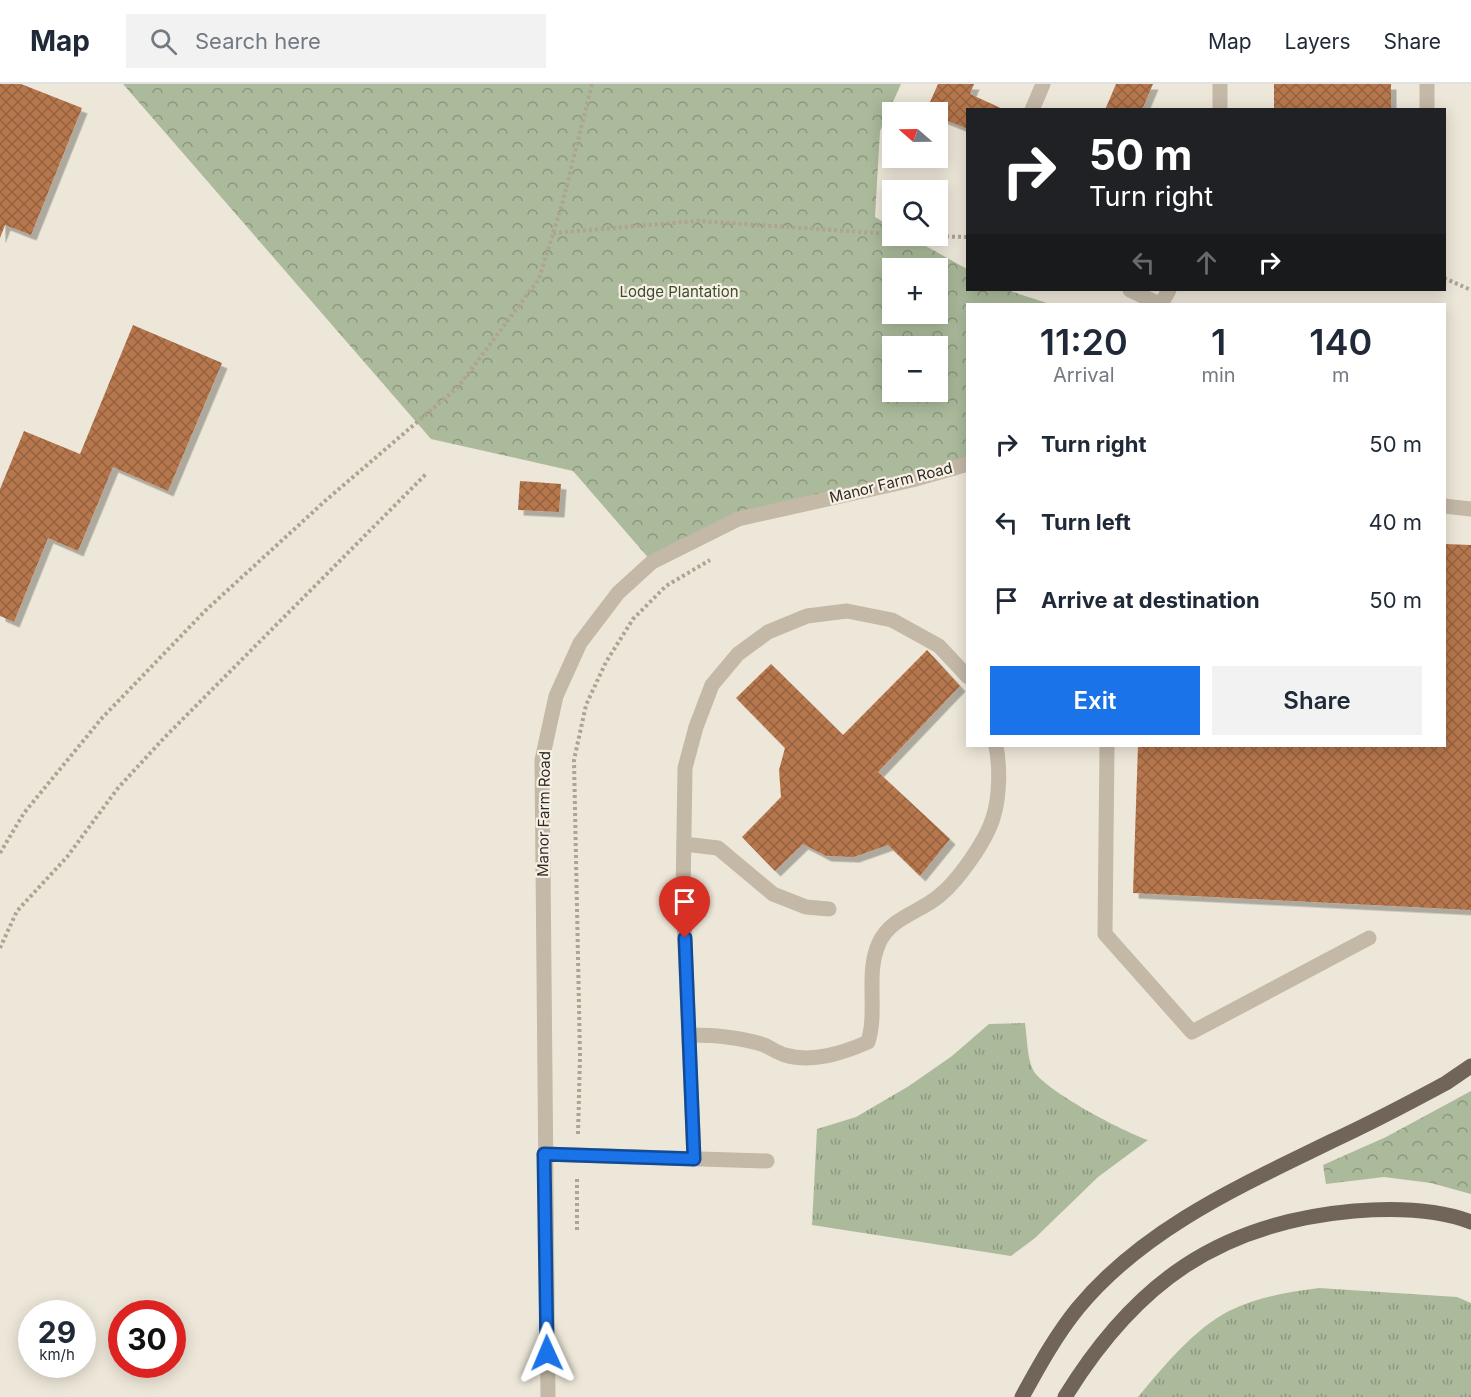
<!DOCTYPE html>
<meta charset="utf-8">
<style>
body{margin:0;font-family:Inter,sans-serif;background:#f2f2f3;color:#1f2937;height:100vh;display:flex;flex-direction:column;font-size:22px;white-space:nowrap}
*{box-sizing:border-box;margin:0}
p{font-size:20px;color:#747a83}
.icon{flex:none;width:33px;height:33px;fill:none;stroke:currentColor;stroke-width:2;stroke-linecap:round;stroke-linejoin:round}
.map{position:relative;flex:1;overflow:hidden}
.sheet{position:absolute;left:966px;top:219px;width:480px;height:444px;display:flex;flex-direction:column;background:#fff;border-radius:0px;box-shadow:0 3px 15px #0003}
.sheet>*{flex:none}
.top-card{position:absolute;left:966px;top:24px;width:480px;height:183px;border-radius:0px;box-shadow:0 3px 15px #0003;background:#202124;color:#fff;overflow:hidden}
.needle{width:39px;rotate:290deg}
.tools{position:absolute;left:882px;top:18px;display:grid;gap:12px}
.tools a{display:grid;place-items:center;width:66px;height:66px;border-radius:0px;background:#fff;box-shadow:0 3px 15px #0003;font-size:30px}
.speed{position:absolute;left:18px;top:1216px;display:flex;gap:12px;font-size:30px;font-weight:700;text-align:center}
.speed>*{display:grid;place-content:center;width:78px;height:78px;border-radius:50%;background:#fff;box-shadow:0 3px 15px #0003;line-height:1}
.speed small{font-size:15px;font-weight:400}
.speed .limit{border:9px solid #d22;background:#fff;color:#111}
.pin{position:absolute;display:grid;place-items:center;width:51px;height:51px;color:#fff;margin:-62px -26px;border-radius:50% 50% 50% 0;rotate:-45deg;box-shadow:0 0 6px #0007}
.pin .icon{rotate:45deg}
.me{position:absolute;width:66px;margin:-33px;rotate:359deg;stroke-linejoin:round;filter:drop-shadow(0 0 4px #0008)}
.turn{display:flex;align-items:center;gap:21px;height:126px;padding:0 24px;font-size:27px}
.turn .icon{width:78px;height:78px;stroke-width:2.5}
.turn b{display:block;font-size:42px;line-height:51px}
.lanes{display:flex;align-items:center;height:57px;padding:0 24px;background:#0003;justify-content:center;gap:30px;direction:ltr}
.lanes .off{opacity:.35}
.eta{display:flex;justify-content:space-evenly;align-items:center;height:102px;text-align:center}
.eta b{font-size:36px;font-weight:600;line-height:42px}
.action{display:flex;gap:12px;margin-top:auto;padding:12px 24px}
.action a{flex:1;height:69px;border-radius:0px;background:#1a73e8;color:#fff;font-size:24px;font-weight:600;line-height:69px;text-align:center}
.action a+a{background:#f2f2f3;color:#1f2937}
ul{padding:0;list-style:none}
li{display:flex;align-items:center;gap:18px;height:78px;padding:0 24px}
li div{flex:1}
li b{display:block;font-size:22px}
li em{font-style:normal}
header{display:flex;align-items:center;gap:36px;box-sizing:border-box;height:84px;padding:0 30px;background:#fff;border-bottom:2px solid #e0e1e3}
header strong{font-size:28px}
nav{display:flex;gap:33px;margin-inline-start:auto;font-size:21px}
.search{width:420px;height:54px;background:#f2f2f3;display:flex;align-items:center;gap:15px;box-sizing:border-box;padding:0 21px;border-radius:0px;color:#747a83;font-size:22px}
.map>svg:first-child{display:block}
</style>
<header>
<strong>Map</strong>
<div class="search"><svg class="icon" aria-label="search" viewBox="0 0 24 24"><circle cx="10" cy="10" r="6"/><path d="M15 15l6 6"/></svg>Search here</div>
<nav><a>Map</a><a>Layers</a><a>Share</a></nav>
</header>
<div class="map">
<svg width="1471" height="1313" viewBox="0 0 1471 1313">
<defs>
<pattern id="grass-tufts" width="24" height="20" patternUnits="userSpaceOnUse" patternTransform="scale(1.5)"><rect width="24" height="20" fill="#abba9b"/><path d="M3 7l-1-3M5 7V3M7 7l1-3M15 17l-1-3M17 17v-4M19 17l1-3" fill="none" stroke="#8c977e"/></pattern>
<pattern id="forest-crowns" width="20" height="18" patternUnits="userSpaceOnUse" patternTransform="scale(1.5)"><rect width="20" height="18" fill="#abba9b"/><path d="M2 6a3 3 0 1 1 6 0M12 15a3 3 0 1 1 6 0" fill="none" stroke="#8c977e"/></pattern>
<pattern id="building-cross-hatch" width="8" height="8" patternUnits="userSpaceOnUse" patternTransform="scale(1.5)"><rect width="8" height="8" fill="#b7774e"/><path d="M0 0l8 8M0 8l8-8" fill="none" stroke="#956241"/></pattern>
<filter id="shadow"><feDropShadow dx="5.5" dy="5.5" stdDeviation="0" flood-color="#0004"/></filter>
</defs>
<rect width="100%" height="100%" fill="#ede7d9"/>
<!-- grass -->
<g fill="url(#grass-tufts)">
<path d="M1025 939C1027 953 1027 974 1033 986 1045 1007 1124 1048 1148 1056L1098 1093 1035 1154 1011 1172 812 1141 817 1045 856 1033 909 1002 952 972 989 940Z"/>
<path d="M1319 1204 1457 1213 1471 1219V1313H1138C1162 1284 1195 1244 1229 1227 1257 1213 1288 1208 1319 1204Z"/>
</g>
<!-- forest -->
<g fill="url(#forest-crowns)" fill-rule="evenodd">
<path d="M123 0H901L880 47 875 133 892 143V152H908L967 185 968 206H1007L1050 220H968L967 380 738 435 652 478 573 387 431 355ZM892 184H938V230H892ZM892 262H938V308H892Z"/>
<polygon points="1471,1007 1471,1110 1431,1099 1384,1093 1326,1100 1323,1081 1386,1053"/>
</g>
<!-- building -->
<g fill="url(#building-cross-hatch)" filter="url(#shadow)">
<polygon points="0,0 21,0 82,24 31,151 5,141 0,154"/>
<polygon points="938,0 974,0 970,10 1005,26 968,26 968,45 938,33 938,28 926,27"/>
<polygon points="1116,0 1153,0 1142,26 1105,26"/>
<rect x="1274" y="0" width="117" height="26"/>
<polygon points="133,241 222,279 168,407 113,383 78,467 48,454 14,538 0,532 0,405 24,347 80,370"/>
<polygon points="520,397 561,400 559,428 518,426"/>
<polygon points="1444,460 1471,461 1471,826 1133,809 1138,662 1444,662"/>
<polygon points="927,566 960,602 878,688 950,755 920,792 888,761 854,773 826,772 803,760 775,787 742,753 781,713 779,686 785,664 736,614 771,580 843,651"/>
</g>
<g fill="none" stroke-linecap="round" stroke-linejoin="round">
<!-- path -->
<g stroke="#afa391" stroke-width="4" stroke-dasharray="3 3" stroke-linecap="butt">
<polyline points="553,149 698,137 892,150"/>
<polyline points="922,152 968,153"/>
<polyline points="1444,194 1471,206"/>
<polyline points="0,769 24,729 102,634 206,526 325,417 458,303 539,195 563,117 592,0"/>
<polyline points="0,864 17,827 67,773 118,704 164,654 426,390"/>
<polyline points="578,1050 580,972 574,676 586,621 606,578 633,535 666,502 710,476"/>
<polyline points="577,1146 577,1093"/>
</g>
<!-- service -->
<g stroke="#c4b8a7" stroke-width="15">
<polyline points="1427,0 1427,26"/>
<polyline points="1444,422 1471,425"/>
<polyline points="1107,662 1105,850 1192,948 1369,854"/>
<polyline points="684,760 718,764 773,810 806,823 829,825"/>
<path d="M690 951C715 951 740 953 764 961 771 964 778 969 785 971 813 979 843 969 868 958 878 926 865 889 879 859 891 833 919 829 939 812 958 797 986 757 993 734 1000 712 1000 683 996 662"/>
<polyline points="544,1070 767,1077"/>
<polyline points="694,1075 683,812 685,684 696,643 712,601 738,570 768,548 807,532 847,527 892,536 939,562 968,593"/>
</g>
<!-- minor -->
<g stroke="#c4b8a7" stroke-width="15">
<polyline points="1032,26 1043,0"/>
<polyline points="1220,26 1220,0"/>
<polyline points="1130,206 1159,220"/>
<polyline points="1161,220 1169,206"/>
<polyline points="548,1313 542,676 556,612 580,559 618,509 652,478 738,435 912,396 968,380"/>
</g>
<!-- primary -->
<g stroke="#716559" stroke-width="15">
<path d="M1022 1313C1039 1282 1056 1251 1078 1224 1144 1144 1242 1101 1332 1057 1371 1039 1409 1019 1446 999L1471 982"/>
<path d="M1065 1313C1135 1199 1219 1139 1354 1127 1392 1124 1435 1124 1471 1138"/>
</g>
</g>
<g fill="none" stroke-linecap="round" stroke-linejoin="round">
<defs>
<polyline id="route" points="547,1269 544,1070 694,1075 685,854"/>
</defs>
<!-- route casing -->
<use href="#route" stroke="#114b97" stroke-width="15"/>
<!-- route -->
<use href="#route" stroke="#1a73e8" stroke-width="10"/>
</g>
<g text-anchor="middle" stroke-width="4.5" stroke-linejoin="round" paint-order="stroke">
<!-- park labels -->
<g font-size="15" fill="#3c4c2d" stroke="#f6f0e5">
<text x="679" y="213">Lodge Plantation</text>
</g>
<!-- street labels -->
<g font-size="15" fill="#312b26" stroke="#f6f0e5">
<text transform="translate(891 399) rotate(-14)" y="5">Manor Farm Road</text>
<text transform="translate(544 730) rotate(-89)" y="5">Manor Farm Road</text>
</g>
</g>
</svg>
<div class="tools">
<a><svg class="needle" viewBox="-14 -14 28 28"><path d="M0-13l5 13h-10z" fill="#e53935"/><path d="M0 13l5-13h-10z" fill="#747a83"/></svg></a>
<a><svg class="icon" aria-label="search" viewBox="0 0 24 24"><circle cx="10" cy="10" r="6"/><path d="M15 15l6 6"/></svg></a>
<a>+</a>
<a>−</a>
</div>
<div class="speed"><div>29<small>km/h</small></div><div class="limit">30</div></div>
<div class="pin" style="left:685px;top:854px;background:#d93025"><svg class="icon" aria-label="arrive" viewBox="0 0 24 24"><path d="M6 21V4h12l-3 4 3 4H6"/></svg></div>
<svg class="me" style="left:547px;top:1269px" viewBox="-20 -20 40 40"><path d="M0-17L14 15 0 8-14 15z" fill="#1a73e8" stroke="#fff" stroke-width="4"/></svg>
<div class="top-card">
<div class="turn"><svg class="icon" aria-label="right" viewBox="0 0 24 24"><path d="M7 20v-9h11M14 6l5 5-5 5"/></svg><div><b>50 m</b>Turn right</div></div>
<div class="lanes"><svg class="icon off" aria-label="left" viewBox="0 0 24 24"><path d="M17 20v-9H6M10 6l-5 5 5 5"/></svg><svg class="icon off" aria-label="ahead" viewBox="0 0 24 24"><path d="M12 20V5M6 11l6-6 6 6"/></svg><svg class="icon" aria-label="right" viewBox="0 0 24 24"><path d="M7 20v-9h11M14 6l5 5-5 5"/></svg></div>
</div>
<section class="sheet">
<div class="eta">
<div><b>11:20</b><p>Arrival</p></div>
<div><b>1</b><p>min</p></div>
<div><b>140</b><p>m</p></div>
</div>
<ul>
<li><svg class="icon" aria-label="right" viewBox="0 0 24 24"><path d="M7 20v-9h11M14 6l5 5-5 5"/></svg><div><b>Turn right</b></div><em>50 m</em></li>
<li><svg class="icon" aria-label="left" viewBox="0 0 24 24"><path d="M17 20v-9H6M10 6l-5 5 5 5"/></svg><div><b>Turn left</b></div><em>40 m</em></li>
<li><svg class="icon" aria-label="arrive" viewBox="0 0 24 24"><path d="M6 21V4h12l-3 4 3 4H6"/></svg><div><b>Arrive at destination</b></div><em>50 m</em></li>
</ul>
<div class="action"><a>Exit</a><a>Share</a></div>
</section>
</div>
